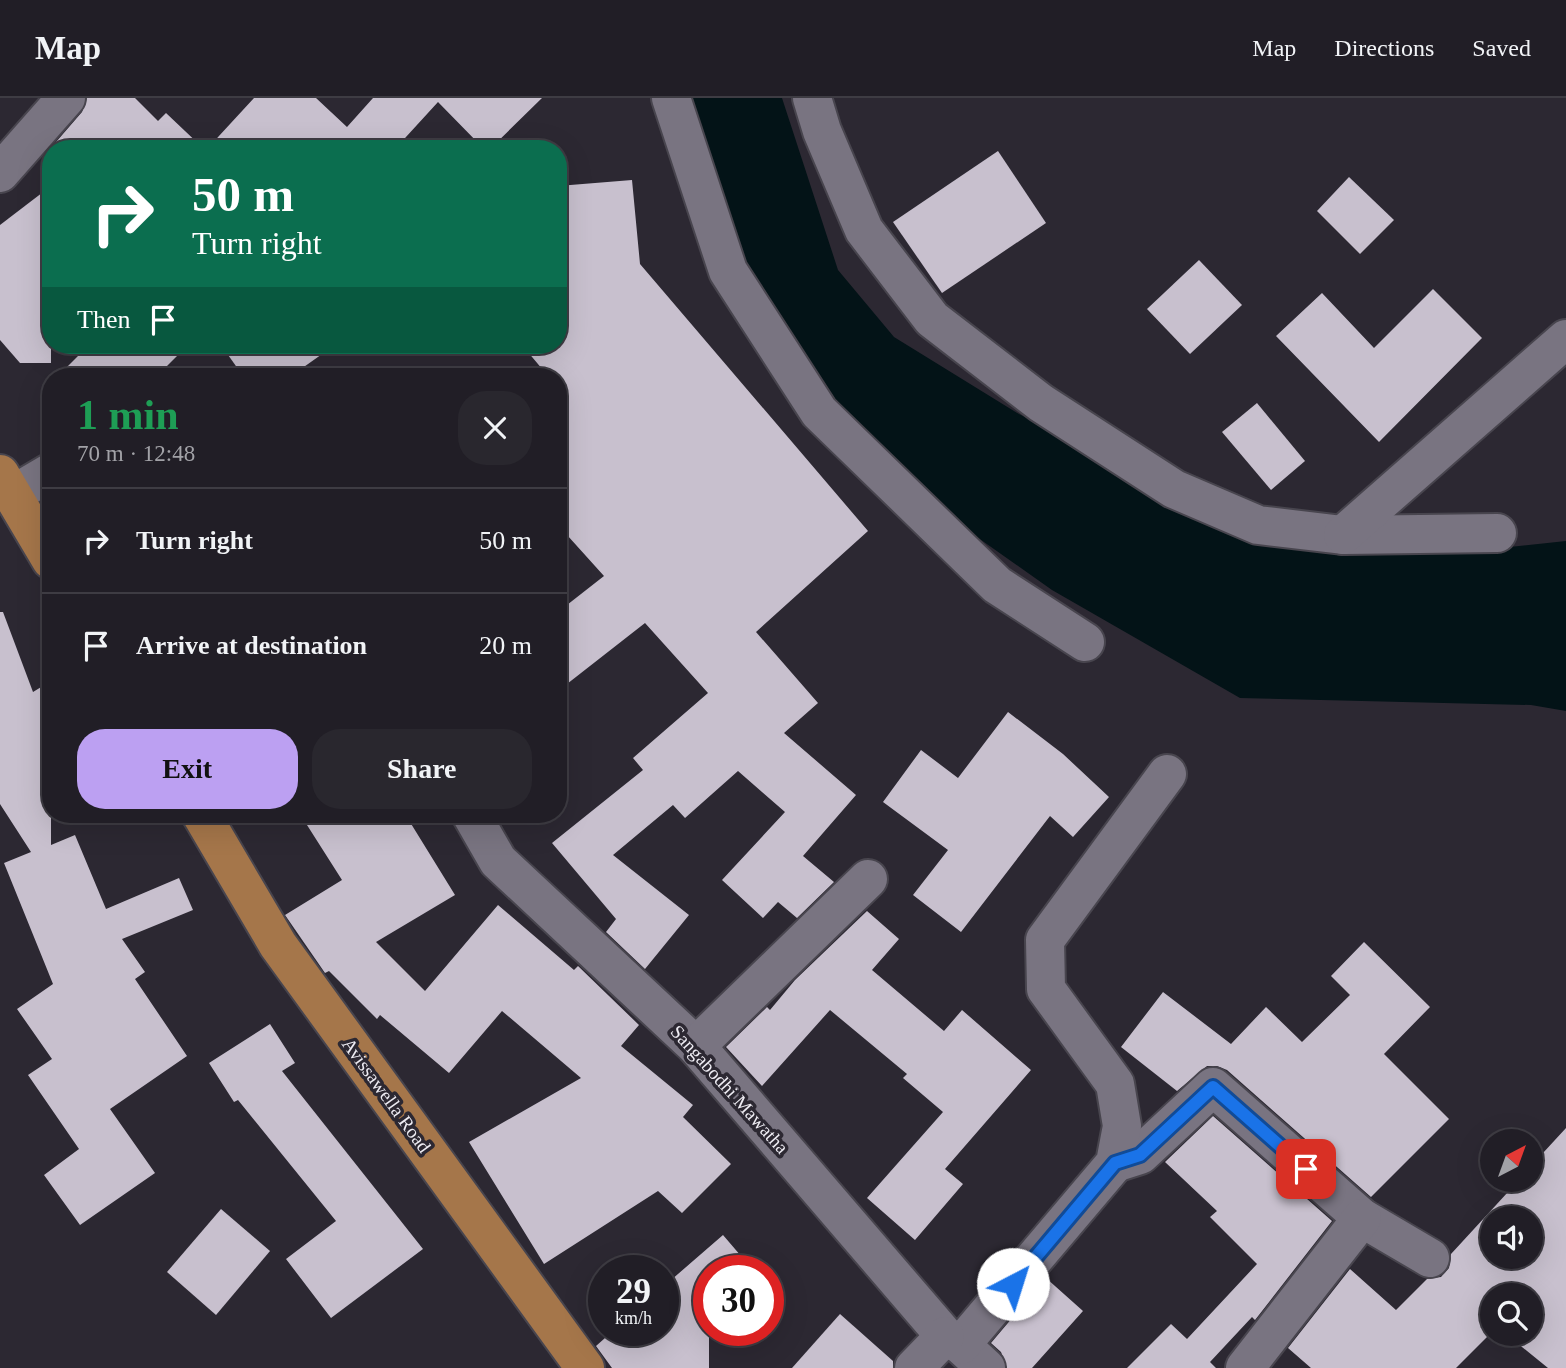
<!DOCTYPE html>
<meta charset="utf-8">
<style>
body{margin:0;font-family:"Times New Roman",serif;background:#29272e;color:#f1f3f6;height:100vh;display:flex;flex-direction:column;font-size:26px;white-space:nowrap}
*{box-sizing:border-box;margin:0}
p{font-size:23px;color:#a2a2a7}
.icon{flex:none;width:38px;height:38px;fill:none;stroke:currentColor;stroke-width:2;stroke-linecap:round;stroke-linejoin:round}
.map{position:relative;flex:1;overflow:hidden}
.drawer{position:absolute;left:42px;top:270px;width:525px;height:455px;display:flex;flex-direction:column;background:#211e26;border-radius:28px;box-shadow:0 7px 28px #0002,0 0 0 2px #3e3c43}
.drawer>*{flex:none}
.top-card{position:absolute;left:42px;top:42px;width:525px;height:214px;border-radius:28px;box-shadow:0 7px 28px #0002,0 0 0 2px #3e3c43;background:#0b6e4f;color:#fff;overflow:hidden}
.needle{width:46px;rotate:41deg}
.tools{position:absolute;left:1480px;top:1031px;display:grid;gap:14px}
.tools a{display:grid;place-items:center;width:63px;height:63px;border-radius:50%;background:#211e26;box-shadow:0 7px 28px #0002,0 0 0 2px #3e3c43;font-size:35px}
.speed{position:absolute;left:588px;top:1157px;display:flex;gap:14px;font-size:35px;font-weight:700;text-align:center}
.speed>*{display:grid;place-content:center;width:91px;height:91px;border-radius:50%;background:#211e26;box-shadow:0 7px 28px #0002,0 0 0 2px #3e3c43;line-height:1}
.speed small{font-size:18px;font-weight:400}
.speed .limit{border:10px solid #d22;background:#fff;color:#111}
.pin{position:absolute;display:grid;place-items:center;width:60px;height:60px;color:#fff;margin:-30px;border-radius:14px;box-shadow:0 4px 10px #0006}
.me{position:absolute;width:77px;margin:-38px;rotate:40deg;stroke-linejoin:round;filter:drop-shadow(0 0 5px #0008)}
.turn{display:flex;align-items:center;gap:24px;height:147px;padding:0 35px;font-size:32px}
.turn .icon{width:91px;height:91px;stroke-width:2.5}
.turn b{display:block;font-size:49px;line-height:60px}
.then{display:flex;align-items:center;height:66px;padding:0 35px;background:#0003;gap:14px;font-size:26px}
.round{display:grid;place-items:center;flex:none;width:74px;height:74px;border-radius:28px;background:#29272e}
.head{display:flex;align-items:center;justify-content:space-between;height:119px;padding:0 35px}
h1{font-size:42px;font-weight:700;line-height:52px;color:#1e9e55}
.cta{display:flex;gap:14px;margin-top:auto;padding:14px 35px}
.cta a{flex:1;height:80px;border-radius:28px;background:#bca0f2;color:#111;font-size:28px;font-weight:700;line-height:80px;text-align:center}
.cta a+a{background:#29272e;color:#f1f3f6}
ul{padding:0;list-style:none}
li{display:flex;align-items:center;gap:21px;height:105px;padding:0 35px;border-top:2px solid #3e3c43}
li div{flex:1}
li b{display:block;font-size:26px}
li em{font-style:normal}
header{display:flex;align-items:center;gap:42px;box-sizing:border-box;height:98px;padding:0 35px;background:#211e26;border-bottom:2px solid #3e3c43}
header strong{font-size:33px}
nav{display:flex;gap:38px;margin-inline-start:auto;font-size:24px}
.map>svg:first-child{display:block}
</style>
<header>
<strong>Map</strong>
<nav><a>Map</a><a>Directions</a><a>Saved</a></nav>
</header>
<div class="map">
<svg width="1566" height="1270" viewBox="0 0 1566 1270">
<rect width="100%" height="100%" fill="#2c2832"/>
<!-- water -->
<polygon fill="#031317" points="680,0 782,0 838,172 894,239 1019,316 1264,439 1500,450 1566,443 1566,613 1531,607 1240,600 1052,492 909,391 776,231 703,80"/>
<!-- building -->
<g fill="#c8c0ce" fill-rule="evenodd">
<polygon points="87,0 135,0 158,23 166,15 204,51 50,51 82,14"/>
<polygon points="254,0 316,0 347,29 373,0 542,0 490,51 484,51 438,4 395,51 207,51"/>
<polygon points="998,53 1046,125 942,195 893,124"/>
<polygon points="1349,79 1394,122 1360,156 1317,113"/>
<polygon points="632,82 640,166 868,433 756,534 818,605 784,635 856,697 803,758 834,784 797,820 778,804 763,820 722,782 785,714 738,673 685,720 673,707 613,757 689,817 645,871 606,834 616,821 552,745 643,672 633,660 708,595 645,525 558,593 558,514 604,478 558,427 558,278 548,278 522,247 558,247 558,88"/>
<polygon points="51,88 51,265 20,265 0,242 0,127"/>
<polygon points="1199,162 1242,207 1190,256 1147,211"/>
<polygon points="1433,191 1482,240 1379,344 1276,238 1322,195 1374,250"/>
<polygon points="89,247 188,247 157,278 58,278"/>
<polygon points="221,247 335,247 291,278 243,278"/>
<polygon points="1257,305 1305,363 1271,392 1222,334"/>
<polygon points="0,514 3,514 33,594 51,583 51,747 75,737 106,811 179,780 193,812 122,841 145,874 135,881 187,958 110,1011 155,1075 80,1127 44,1077 79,1051 28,977 52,961 17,911 53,886 4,765 31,754 0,706"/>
<polygon points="1008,614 1063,656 1109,699 1073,739 1050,718 961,834 913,797 948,752 883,704 921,652 958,680"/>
<polygon points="300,716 405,716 455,797 376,844 425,893 498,807 574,872 578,868 639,927 621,948 693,1007 683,1019 731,1066 682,1115 658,1093 544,1166 469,1044 581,980 502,913 449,975 380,917 377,921 329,873 325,875 285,817 342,782"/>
<polygon points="867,813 899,841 872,872 944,933 962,912 1031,972 945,1071 963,1086 915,1142 867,1100 943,1014 903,980 907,976 830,912 762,988 726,949 767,909 770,912 795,882"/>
<polygon points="1364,844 1430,909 1384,956 1449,1021 1371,1099 1227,972 1217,968 1207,968 1177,993 1121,949 1163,894 1231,946 1266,909 1302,944 1350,897 1331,878"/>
<polygon points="270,926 295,965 282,973 423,1151 331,1220 286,1161 336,1123 238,1002 234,1004 209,965"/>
<polygon points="1213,1018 1332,1123 1255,1222 1252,1219 1210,1264 1216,1270 1127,1270 1171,1226 1187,1241 1257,1166 1210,1119 1217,1113 1165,1064"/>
<path d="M1566 1030V1270H1548L1506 1236H1531V1197H1493V1233L1456 1270H1311L1288 1250 1350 1171 1396 1212 1427 1181 1441 1179 1449 1170 1451 1156 1519 1082H1531V1068ZM1493 1120H1531V1158H1493Z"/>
<polygon points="221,1111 270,1153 216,1217 167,1174"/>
<polygon points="723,1137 753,1172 709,1172 709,1270 612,1270 596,1248 614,1232 663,1232 663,1189"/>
<polygon points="1046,1180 1083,1213 1032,1270 1007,1270 1001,1254 991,1245"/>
<polygon points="840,1216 893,1263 893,1270 792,1270"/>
</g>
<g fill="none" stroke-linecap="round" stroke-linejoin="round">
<defs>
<g id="minor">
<polyline points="671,0 728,173 819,314 997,487 1085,544"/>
<polyline points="812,0 822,33 864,132 932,221 1041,305 1174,391 1258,427 1343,437 1497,435"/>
<polyline points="0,75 66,0"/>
<polyline points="12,397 51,374"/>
<polyline points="1343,437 1566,241"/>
<polyline points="471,716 498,763 696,948 945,1238 961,1247 986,1270"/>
<polyline points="696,948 868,781"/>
<polyline points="1115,1065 1140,1057 1213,989 1362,1120 1430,1160"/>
<polyline points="961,1247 1115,1065 1122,1028 1115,986 1046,891 1045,842 1167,676"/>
<polyline points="914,1270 945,1238"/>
<polyline points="1245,1270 1362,1120"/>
</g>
<g id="primary">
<polyline points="0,376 51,462"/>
<polyline points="201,716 278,847 585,1270"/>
</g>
</defs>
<!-- minor casing -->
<use href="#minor" stroke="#48454e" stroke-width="42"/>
<!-- primary casing -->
<use href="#primary" stroke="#48454e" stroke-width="42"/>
<!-- minor -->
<use href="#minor" stroke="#797481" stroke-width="38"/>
<!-- primary -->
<use href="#primary" stroke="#a5764a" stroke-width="38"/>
</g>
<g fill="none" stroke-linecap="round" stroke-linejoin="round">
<defs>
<polyline id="route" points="1013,1186 1115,1065 1140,1057 1213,989 1306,1071"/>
</defs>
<!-- route casing -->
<use href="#route" stroke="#114b97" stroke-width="18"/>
<!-- route -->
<use href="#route" stroke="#1a73e8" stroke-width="12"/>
</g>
<g text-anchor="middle" stroke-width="7" stroke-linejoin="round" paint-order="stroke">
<!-- street labels -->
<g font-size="19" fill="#eeecf3" stroke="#2c2832">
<text transform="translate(730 991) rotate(48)" y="7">Sangabodhi Mawatha</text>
<text transform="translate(387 997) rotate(54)" y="7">Avissawella Road</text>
</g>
</g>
</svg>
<div class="tools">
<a><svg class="needle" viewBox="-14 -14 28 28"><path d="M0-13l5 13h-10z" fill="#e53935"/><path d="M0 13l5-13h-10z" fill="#a2a2a7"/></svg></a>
<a><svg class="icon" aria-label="sound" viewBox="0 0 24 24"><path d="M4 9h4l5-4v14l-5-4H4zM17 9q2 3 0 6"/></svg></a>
<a><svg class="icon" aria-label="search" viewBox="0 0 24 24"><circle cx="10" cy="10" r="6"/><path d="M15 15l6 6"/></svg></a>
</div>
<div class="speed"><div>29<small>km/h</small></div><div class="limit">30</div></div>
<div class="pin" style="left:1306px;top:1071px;background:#d93025"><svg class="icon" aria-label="arrive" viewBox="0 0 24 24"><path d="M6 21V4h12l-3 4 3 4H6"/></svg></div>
<svg class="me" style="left:1013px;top:1186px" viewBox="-20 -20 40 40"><circle r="19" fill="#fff"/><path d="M0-13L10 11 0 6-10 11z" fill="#1a73e8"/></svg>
<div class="top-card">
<div class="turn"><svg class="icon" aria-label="right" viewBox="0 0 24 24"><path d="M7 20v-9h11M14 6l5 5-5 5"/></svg><div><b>50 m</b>Turn right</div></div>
<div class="then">Then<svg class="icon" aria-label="arrive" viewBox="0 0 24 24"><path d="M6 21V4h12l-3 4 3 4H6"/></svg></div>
</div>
<section class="drawer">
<div class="head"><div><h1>1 min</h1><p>70 m · 12:48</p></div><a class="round"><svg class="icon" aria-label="close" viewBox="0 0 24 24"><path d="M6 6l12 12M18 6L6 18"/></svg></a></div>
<ul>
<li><svg class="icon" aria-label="right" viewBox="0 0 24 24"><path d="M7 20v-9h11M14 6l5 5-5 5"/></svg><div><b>Turn right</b></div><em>50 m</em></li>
<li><svg class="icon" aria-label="arrive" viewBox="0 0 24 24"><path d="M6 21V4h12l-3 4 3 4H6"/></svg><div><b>Arrive at destination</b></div><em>20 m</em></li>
</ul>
<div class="cta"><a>Exit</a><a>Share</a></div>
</section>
</div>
